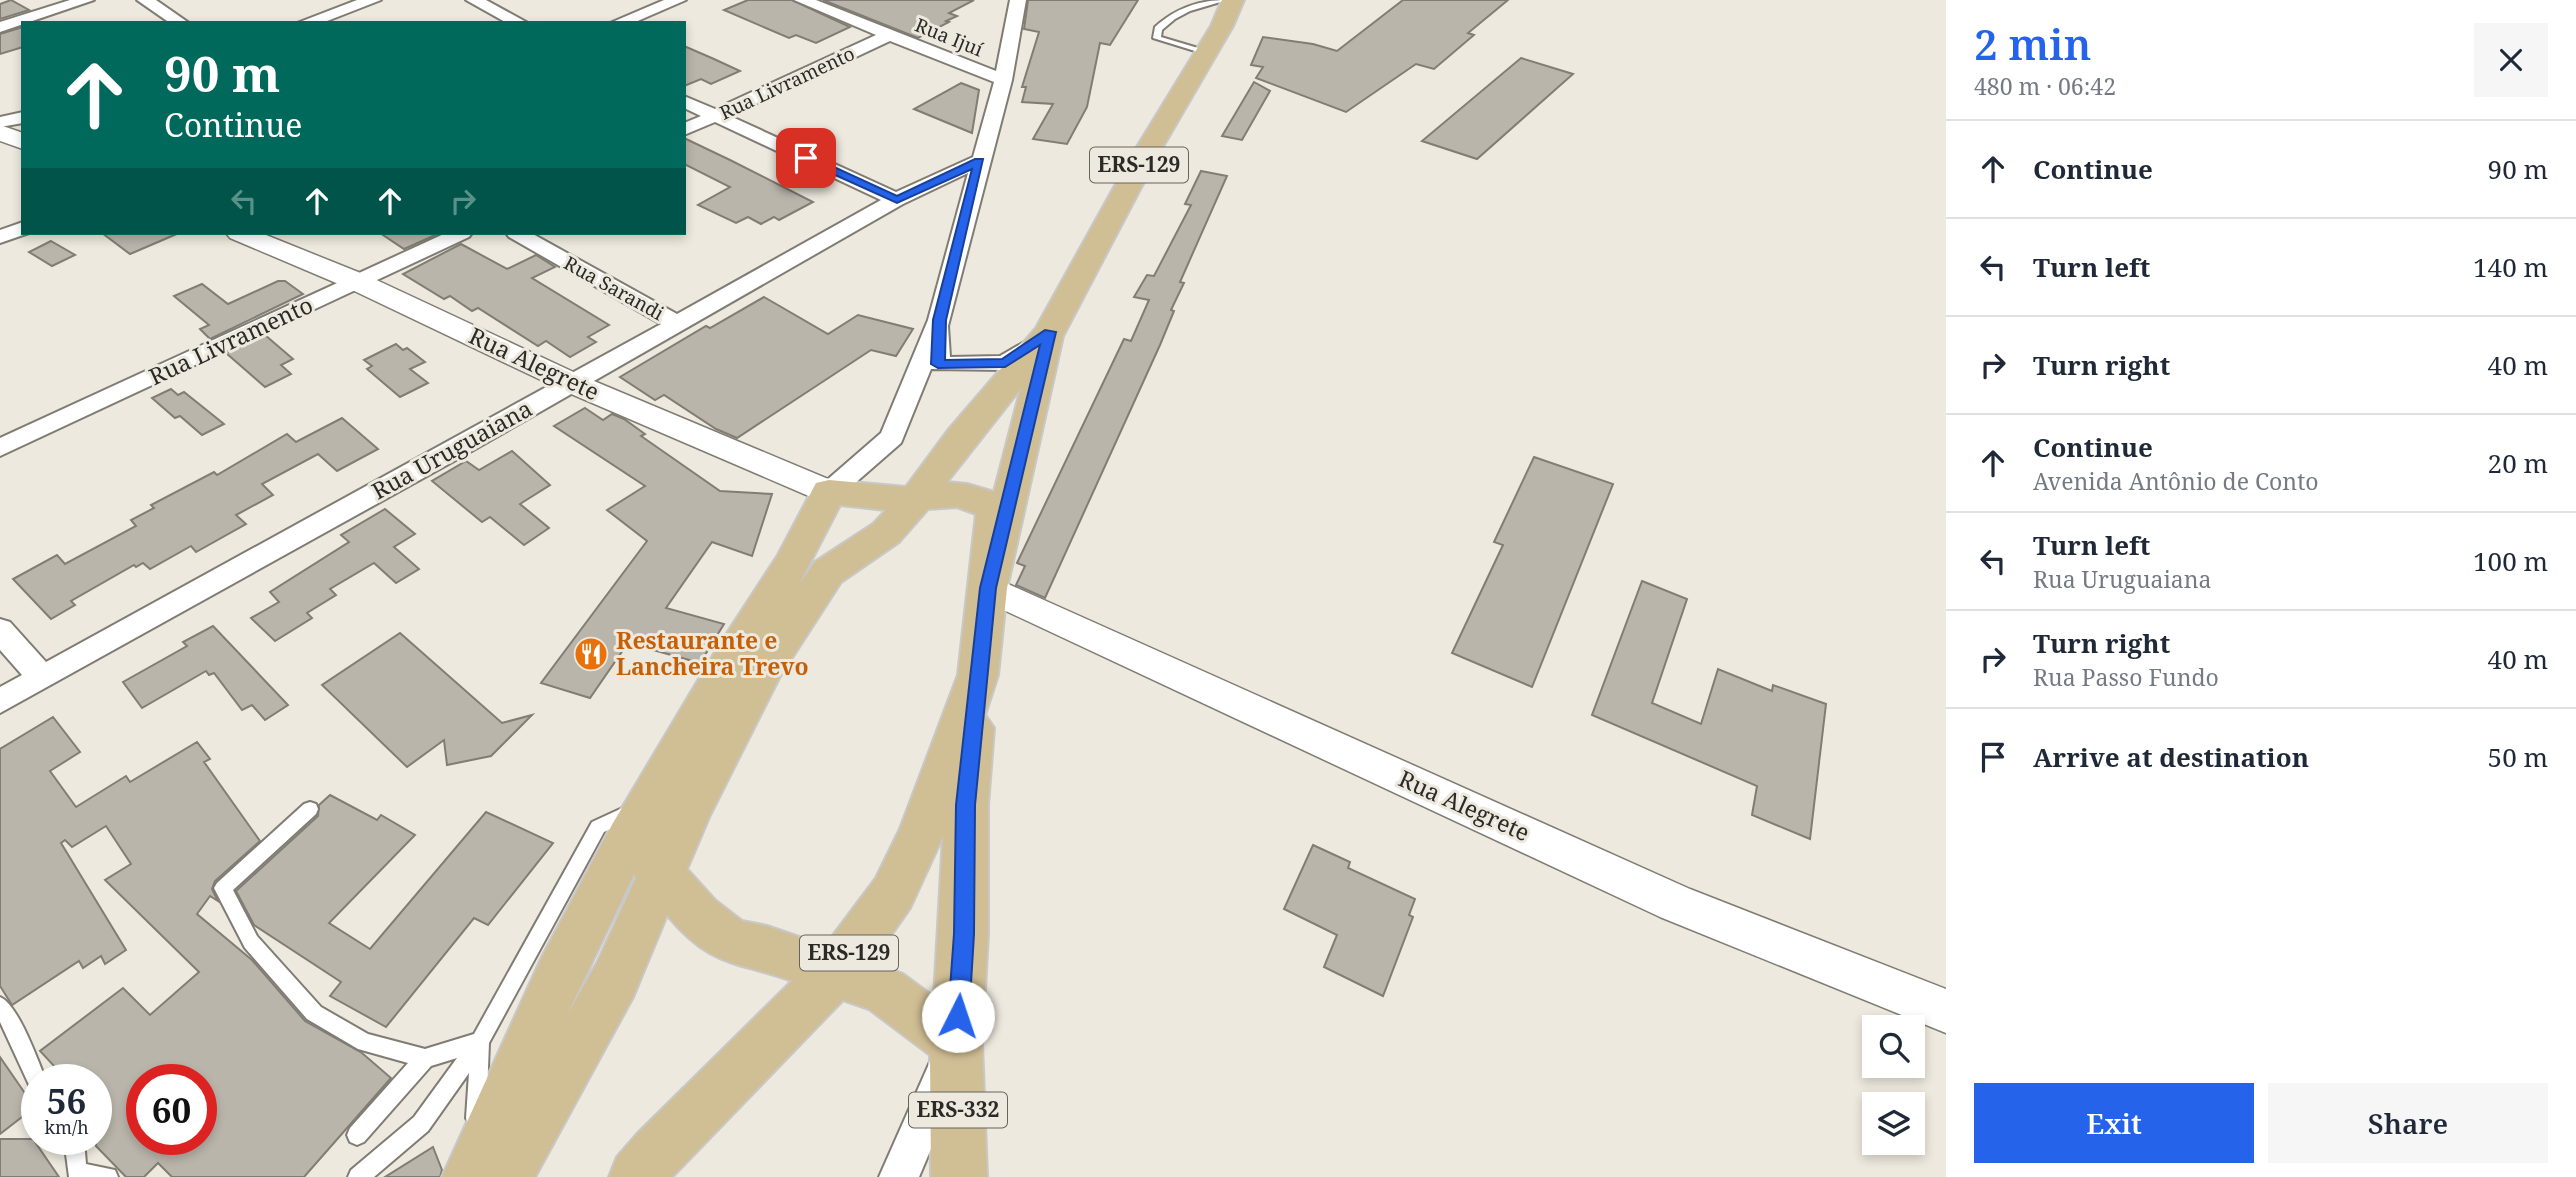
<!DOCTYPE html>
<meta charset="utf-8">
<style>
body{margin:0;font-family:"Noto Serif",serif;background:#f6f6f7;color:#1f2937;height:100vh;display:flex;flex-direction:column;font-size:26px;white-space:nowrap}
*{box-sizing:border-box;margin:0}
p{font-size:23px;color:#747a83}
.icon{flex:none;width:38px;height:38px;fill:none;stroke:currentColor;stroke-width:2;stroke-linecap:round;stroke-linejoin:round}
.map{position:relative;flex:1;overflow:hidden}
.side{display:flex;flex-direction:column;background:#fff;width:630px}
.side>*{flex:none}
.banner{position:absolute;left:21px;top:21px;width:665px;height:214px;border-radius:0px;box-shadow:0 4px 10px #0003;background:#00695c;color:#fff;overflow:hidden}
.buttons{position:absolute;left:1862px;top:1015px;display:grid;gap:14px}
.buttons a{display:grid;place-items:center;width:63px;height:63px;border-radius:0px;background:#fff;box-shadow:0 4px 10px #0003;font-size:35px}
.speed{position:absolute;left:21px;top:1064px;display:flex;gap:14px;font-size:35px;font-weight:700;text-align:center}
.speed>*{display:grid;place-content:center;width:91px;height:91px;border-radius:50%;background:#fff;box-shadow:0 4px 10px #0003;line-height:1}
.speed small{font-size:18px;font-weight:400}
.speed .limit{border:10px solid #d22;background:#fff;color:#111}
.pin{position:absolute;display:grid;place-items:center;width:60px;height:60px;color:#fff;margin:-30px;border-radius:14px;box-shadow:0 4px 10px #0006}
.me{position:absolute;width:77px;margin:-38px;rotate:4deg;stroke-linejoin:round;filter:drop-shadow(0 0 5px #0008)}
.turn{display:flex;align-items:center;gap:24px;height:147px;padding:0 28px;font-size:32px}
.turn .icon{width:91px;height:91px;stroke-width:2.5}
.turn b{display:block;font-size:49px;line-height:60px}
.lanes{display:flex;align-items:center;height:66px;padding:0 28px;background:#0003;justify-content:center;gap:35px;direction:ltr}
.lanes .off{opacity:.35}
.round{display:grid;place-items:center;flex:none;width:74px;height:74px;border-radius:0px;background:#f6f6f7}
.headline{display:flex;align-items:center;justify-content:space-between;height:119px;padding:0 28px}
h1{font-size:42px;font-weight:600;line-height:52px;color:#2563eb}
.cta{display:flex;gap:14px;margin-top:auto;padding:14px 28px}
.cta a{flex:1;height:80px;border-radius:0px;background:#2563eb;color:#fff;font-size:28px;font-weight:600;line-height:80px;text-align:center}
.cta a+a{background:#f6f6f7;color:#1f2937}
ul{padding:0;list-style:none}
li{display:flex;align-items:center;gap:21px;height:98px;padding:0 28px;border-top:2px solid #e0e1e3}
li div{flex:1}
li b{display:block;font-size:26px}
li em{font-style:normal}
main{display:flex;flex:1;min-height:0}
.map>svg:first-child{display:block}
</style>
<main>
<div class="map">
<svg width="1946" height="1177" viewBox="0 0 1946 1177">
<rect width="100%" height="100%" fill="#eee9de"/>
<!-- building -->
<g fill="#bab5ab" stroke="#827d74" stroke-width="2" fill-rule="evenodd">
<polygon points="11,0 29,10 0,19 0,4"/>
<polygon points="748,0 792,0 850,27 816,43 796,35 789,38 724,10"/>
<polygon points="823,0 974,0 949,13 957,16 946,21 949,22 918,38"/>
<polygon points="1028,0 1138,0 1110,45 1100,43 1087,107 1067,144 1033,139 1053,104 1022,102 1026,87 1022,87 1039,32 1024,29"/>
<polygon points="1403,0 1508,0 1468,33 1474,35 1434,69 1416,64 1346,112 1256,78 1263,67 1251,65 1263,37 1313,44 1337,51"/>
<polygon points="23,27 23,47 0,54 0,34"/>
<polygon points="684,46 714,59 740,71 711,84 701,79 684,86"/>
<polygon points="1521,58 1573,74 1477,159 1422,141"/>
<polygon points="1254,82 1270,91 1242,140 1222,136"/>
<polygon points="961,83 979,90 972,133 914,109"/>
<polygon points="684,138 730,160 813,202 779,220 774,217 761,224 748,217 736,223 698,205 730,187 684,164"/>
<polygon points="1201,171 1227,176 1180,282 1184,283 1171,310 1174,311 1160,345 1045,598 1016,585 1025,566 1017,563 1124,339 1131,341 1149,300 1134,297 1147,275 1154,276 1191,205 1185,204"/>
<polygon points="102,233 179,233 130,254"/>
<polygon points="380,233 440,233 404,249"/>
<polygon points="51,241 75,255 52,266 29,252"/>
<polygon points="461,244 507,269 536,255 555,267 532,278 609,325 588,337 596,342 570,357 546,341 538,346 478,308 472,311 450,296 444,299 403,274"/>
<polygon points="278,281 285,281 303,294 210,339 200,329 209,325 174,296 202,284 228,304"/>
<polygon points="764,297 828,334 858,315 913,329 896,356 871,350 737,438 716,429 664,395 655,400 620,377 706,326 710,328"/>
<polygon points="265,335 293,359 281,365 291,374 265,387 226,353"/>
<polygon points="396,344 403,350 407,348 425,362 410,369 428,383 400,397 367,369 372,366 364,360"/>
<polygon points="171,389 178,395 184,392 224,424 202,435 180,416 175,418 152,398"/>
<polygon points="585,408 603,420 612,414 624,419 645,434 641,436 720,491 772,494 752,556 712,542 666,608 724,624 700,663 628,643 590,698 541,683 647,541 607,510 645,486 554,426"/>
<polygon points="342,418 378,449 337,471 318,454 262,484 273,495 236,515 246,524 196,552 191,546 150,569 143,563 136,567 134,565 71,601 75,605 51,619 13,579 57,555 65,564 136,526 131,520 154,508 151,505 214,472 217,475 287,434 296,442"/>
<polygon points="512,451 550,485 520,504 549,528 524,545 490,517 482,522 432,481 466,461 479,470"/>
<polygon points="1534,457 1613,484 1532,687 1452,653 1503,545 1494,542"/>
<polygon points="385,509 415,534 394,547 419,569 396,583 374,563 330,589 336,595 307,613 312,618 275,641 251,618 279,602 270,592 349,542 341,535"/>
<polygon points="1642,581 1687,599 1652,703 1701,724 1718,669 1772,691 1773,685 1826,704 1810,839 1752,815 1757,786 1592,715"/>
<polygon points="213,626 288,705 265,720 252,705 242,710 214,673 209,675 206,671 142,708 123,682 187,646 183,642"/>
<polygon points="400,633 502,723 532,715 491,756 447,765 444,740 407,767 322,685"/>
<path d="M53 717 80 752 50 771 76 807 126 776 130 782 197 742 210 759 204 762 260 841 215 881 212 889 218 901 210 896 197 914 252 960 305 1021 362 1053 391 1078 304 1177H172L158 1163 144 1177H126L96 1146V1080H67L40 1051 123 988 150 1015 199 972 105 880 131 864 106 826 72 847 65 840 61 843 126 950 105 964 101 956 83 968 79 961 12 1005 0 986V749ZM142 1080H201V1139H142Z"/>
<polygon points="330,795 377,820 381,815 415,835 329,923 370,949 486,812 553,843 488,925 474,918 386,1027 330,996 341,982 254,925 236,891 318,816 319,805"/>
<polygon points="1313,845 1350,862 1348,868 1415,899 1409,915 1413,917 1383,996 1324,967 1337,935 1284,909"/>
<polygon points="0,1057 31,1102 31,1110 0,1134"/>
<polygon points="0,1139 33,1139 59,1177 0,1177"/>
<polygon points="433,1147 442,1170 440,1177 385,1177"/>
</g>
<g fill="none" stroke-linecap="round" stroke-linejoin="round">
<defs>
<g id="service">
<path d="M1227 0 1190 11 1175 19 1162 30 1161 37 1208 51V55L1153 38 1155 27C1176 8 1199 0 1227 0Z"/>
<polygon points="310,802 316,804 318,809 316,814 233,890 257,936 321,1007 368,1034 425,1049 474,1034 592,822 631,804 637,806 639,811 637,816 604,832 489,1043 486,1118 483,1125 476,1128 469,1125 466,1118 469,1073 428,1131 374,1177 348,1177 351,1170 414,1117 457,1058 431,1066 364,1142 357,1145 350,1142 347,1135 350,1128 408,1063 358,1049 307,1019 245,948 214,888 217,883 304,804"/>
<path d="M0 997C18 1004 38 1061 46 1080H37V1089L30 1087 0 1022Z"/>
<polygon points="64,1139 84,1139 86,1164 115,1170 118,1177 69,1177"/>
</g>
<g id="minor">
<polygon points="70,0 94,0 0,32 0,22"/>
<polygon points="137,0 156,0 189,23 170,23"/>
<polygon points="357,0 381,0 322,23 297,23"/>
<polygon points="466,0 486,0 528,23 507,23"/>
<polygon points="664,0 686,0 633,23 610,23"/>
<path d="M794 0H816L996 71 1010 0H1026L1012 80 948 326 950 357 1000 356 1038 334 1046 336 1049 341 1046 346 1005 370 931 369 901 443 838 498 829 501 820 498 816 492 820 486 881 433 928 320 968 173 903 204 463 456 0 713V687L22 675 0 650V619L10 622 46 662 661 324 509 237 506 233H531L677 314 881 200 715 122 684 135V123L701 116 684 108V96L715 109 876 35ZM890 41 994 82 973 157 896 192 730 116Z"/>
<polygon points="23,112 23,123 0,127 0,117"/>
<polygon points="23,222 23,233 29,233 0,243 0,230"/>
<polygon points="446,233 472,233 469,237 0,456 0,438"/>
<polygon points="946,1049 959,1055 965,1068 919,1177 879,1177 933,1055"/>
</g>
<g id="tertiary">
<polygon points="0,125 23,133 23,149 0,141"/>
<polygon points="226,233 261,233 368,276 582,376 840,484 845,492 840,500 829,503 818,500 562,390 348,288 230,238"/>
<polygon points="988,575 1690,889 1946,989 1946,1033 1660,917 976,597 971,588 976,579"/>
</g>
<path id="primary" d="M1222 0H1244L1233 26 1158 155 1063 336 1007 588 998 675 985 715 994 728 988 805V934L982 1043 987 1177H931L930 1055 869 1009 843 1000 672 1177H609L617 1157 637 1134 792 981C734 960 711 968 667 915L633 997 535 1177H442L542 957 613 823 718 647 778 555 816 483 829 480 906 487 949 429 1036 328 1132 155 1211 26ZM1021 388 994 492 967 484 947 482ZM840 505 886 510 873 524 815 562 798 586ZM957 507 976 514 958 675 900 829 876 878 825 946 767 926 742 921 715 900 687 869 710 815 779 678 841 582 899 542 928 509ZM943 836 934 997 903 974 872 962 910 908ZM634 874 636 878 597 963 566 1017Z"/>
</defs>
<!-- service casing -->
<use href="#service" stroke="#817c73" stroke-width="4"/>
<!-- minor casing -->
<use href="#minor" stroke="#817c73" stroke-width="4"/>
<!-- tertiary casing -->
<use href="#tertiary" stroke="#817c73" stroke-width="3"/>
<!-- primary casing -->
<use href="#primary" stroke="#c8c8c7" stroke-width="4"/>
<!-- service -->
<use href="#service" fill="#fff" fill-rule="evenodd"/>
<!-- minor -->
<use href="#minor" fill="#fff" fill-rule="evenodd"/>
<!-- tertiary -->
<use href="#tertiary" fill="#fff" fill-rule="evenodd"/>
<!-- primary -->
<use href="#primary" fill="#d0be94" fill-rule="evenodd"/>
</g>
<!-- route -->
<polygon fill="#2563eb" stroke="#184099" stroke-width="2" points="802,156 810,156 897,196 975,159 983,159 946,320 945,360 1002,359 1045,330 1056,332 996,588 975,805 974,934 969,1016 966,1023 958,1026 951,1023 948,1016 954,934 956,805 980,588 1040,345 1005,367 938,368 931,364 933,320 972,169 897,203 802,160"/>
<!-- icons -->
<defs>
<symbol id="restaurant-disc" viewBox="-11 -11 22 22"><circle r="9.5" fill="#e8710a" stroke="#eee9de"/><path d="M-5-6h1v4h1v-4h1v4h1v-4h1v5L-1.5 .5V6h-2V.5L-5-1ZM5-6V6H3V1.5H1.5Q1.5-4 5-6Z" fill="#fff"/></symbol>
</defs>
<g fill-rule="evenodd">
<use href="#restaurant-disc" x="572" y="635" width="38" height="38"/>
</g>
<g text-anchor="middle" stroke-width="6" stroke-linejoin="round" paint-order="stroke">
<!-- far-street labels -->
<g font-size="19" fill="#2c2a26" stroke="#eee9de">
<text transform="translate(949 37) rotate(22)" y="7">Rua Ijuí</text>
<text transform="translate(787 83) rotate(-25)" y="7">Rua Livramento</text>
<text transform="translate(614 288) rotate(29)" y="7">Rua Sarandi</text>
</g>
<!-- shield labels -->
<g fill="#eee9de" stroke="#66635d" stroke-width="2">
<rect x="1090" y="147.5" width="98" height="35" rx="5"/>
<rect x="800" y="935.5" width="98" height="35" rx="5"/>
<rect x="909" y="1092.5" width="98" height="35" rx="5"/>
</g>
<g font-size="21" font-weight="bold" fill="#2c2a26">
<text x="1139" y="172">ERS-129</text>
<text x="849" y="960">ERS-129</text>
<text x="958" y="1117">ERS-332</text>
</g>
<!-- street labels -->
<g font-size="23" fill="#2c2a26" stroke="#eee9de">
<text transform="translate(231 341) rotate(-25)" y="8">Rua Livramento</text>
<text transform="translate(534 364) rotate(25)" y="8">Rua Alegrete</text>
<text transform="translate(452 450) rotate(-29)" y="8">Rua Uruguaiana</text>
<text transform="translate(1464 806) rotate(24)" y="8">Rua Alegrete</text>
</g>
<!-- food labels -->
<g font-size="23" font-weight="bold" fill="#c56008" stroke="#eee9de" text-anchor="start">
<text x="616" y="649">Restaurante e<tspan x="616" dy="26">Lancheira Trevo</tspan></text>
</g>
</g>
</svg>
<div class="buttons">
<a><svg class="icon" aria-label="search" viewBox="0 0 24 24"><circle cx="10" cy="10" r="6"/><path d="M15 15l6 6"/></svg></a>
<a><svg class="icon" aria-label="layers" viewBox="0 0 24 24"><path d="M12 4l9 5-9 5-9-5zM3 14l9 5 9-5"/></svg></a>
</div>
<div class="speed"><div>56<small>km/h</small></div><div class="limit">60</div></div>
<div class="pin" style="left:806px;top:158px;background:#d93025"><svg class="icon" aria-label="arrive" viewBox="0 0 24 24"><path d="M6 21V4h12l-3 4 3 4H6"/></svg></div>
<svg class="me" style="left:958px;top:1016px" viewBox="-20 -20 40 40"><circle r="19" fill="#fff"/><path d="M0-13L10 11 0 6-10 11z" fill="#2563eb"/></svg>
<div class="banner">
<div class="turn"><svg class="icon" aria-label="ahead" viewBox="0 0 24 24"><path d="M12 20V5M6 11l6-6 6 6"/></svg><div><b>90 m</b>Continue</div></div>
<div class="lanes"><svg class="icon off" aria-label="left" viewBox="0 0 24 24"><path d="M17 20v-9H6M10 6l-5 5 5 5"/></svg><svg class="icon" aria-label="ahead" viewBox="0 0 24 24"><path d="M12 20V5M6 11l6-6 6 6"/></svg><svg class="icon" aria-label="ahead" viewBox="0 0 24 24"><path d="M12 20V5M6 11l6-6 6 6"/></svg><svg class="icon off" aria-label="right" viewBox="0 0 24 24"><path d="M7 20v-9h11M14 6l5 5-5 5"/></svg></div>
</div>
</div>
<section class="side">
<div class="headline"><div><h1>2 min</h1><p>480 m · 06:42</p></div><a class="round"><svg class="icon" aria-label="close" viewBox="0 0 24 24"><path d="M6 6l12 12M18 6L6 18"/></svg></a></div>
<ul>
<li><svg class="icon" aria-label="ahead" viewBox="0 0 24 24"><path d="M12 20V5M6 11l6-6 6 6"/></svg><div><b>Continue</b></div><em>90 m</em></li>
<li><svg class="icon" aria-label="left" viewBox="0 0 24 24"><path d="M17 20v-9H6M10 6l-5 5 5 5"/></svg><div><b>Turn left</b></div><em>140 m</em></li>
<li><svg class="icon" aria-label="right" viewBox="0 0 24 24"><path d="M7 20v-9h11M14 6l5 5-5 5"/></svg><div><b>Turn right</b></div><em>40 m</em></li>
<li><svg class="icon" aria-label="ahead" viewBox="0 0 24 24"><path d="M12 20V5M6 11l6-6 6 6"/></svg><div><b>Continue</b><p>Avenida Antônio de Conto</p></div><em>20 m</em></li>
<li><svg class="icon" aria-label="left" viewBox="0 0 24 24"><path d="M17 20v-9H6M10 6l-5 5 5 5"/></svg><div><b>Turn left</b><p>Rua Uruguaiana</p></div><em>100 m</em></li>
<li><svg class="icon" aria-label="right" viewBox="0 0 24 24"><path d="M7 20v-9h11M14 6l5 5-5 5"/></svg><div><b>Turn right</b><p>Rua Passo Fundo</p></div><em>40 m</em></li>
<li><svg class="icon" aria-label="arrive" viewBox="0 0 24 24"><path d="M6 21V4h12l-3 4 3 4H6"/></svg><div><b>Arrive at destination</b></div><em>50 m</em></li>
</ul>
<div class="cta"><a>Exit</a><a>Share</a></div>
</section>
</main>
